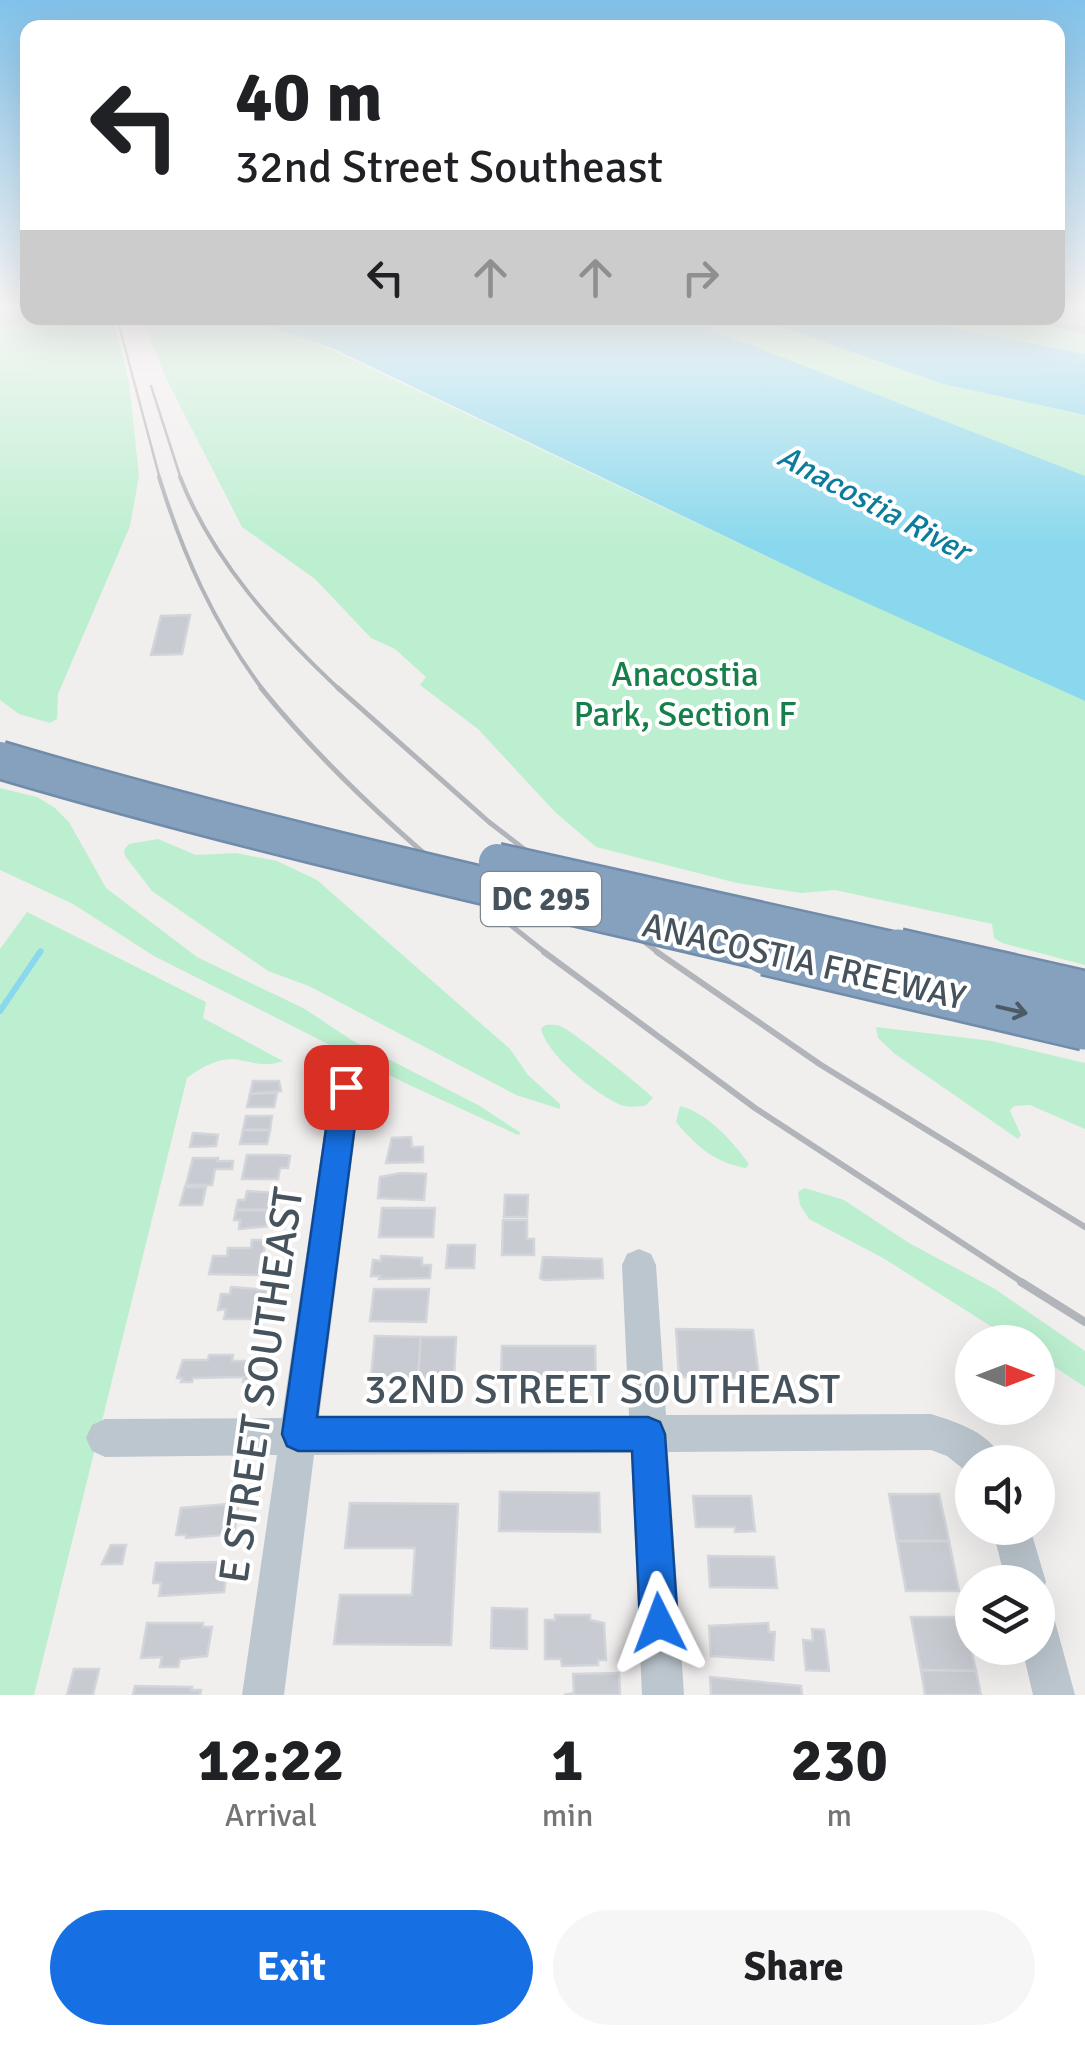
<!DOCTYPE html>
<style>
body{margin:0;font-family:Signika,sans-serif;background:#f6f6f6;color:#202124;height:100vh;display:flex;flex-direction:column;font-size:38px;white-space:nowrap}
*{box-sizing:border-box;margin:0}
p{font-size:32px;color:#757577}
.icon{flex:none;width:55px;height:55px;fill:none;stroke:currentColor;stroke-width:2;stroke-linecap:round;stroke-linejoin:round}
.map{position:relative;height:1695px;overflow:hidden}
.details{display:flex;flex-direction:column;background:#fff;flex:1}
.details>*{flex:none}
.hud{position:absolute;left:20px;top:20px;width:1045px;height:305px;border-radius:20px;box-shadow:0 10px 40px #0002;background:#fff;color:#202124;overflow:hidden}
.needle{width:65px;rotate:90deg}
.controls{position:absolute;left:955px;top:1325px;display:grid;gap:20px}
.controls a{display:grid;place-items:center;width:100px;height:100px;border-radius:50%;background:#fff;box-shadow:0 10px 40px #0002;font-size:50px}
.pin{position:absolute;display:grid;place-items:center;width:85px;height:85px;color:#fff;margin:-42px;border-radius:20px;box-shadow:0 5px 15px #0006}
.me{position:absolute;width:110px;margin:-55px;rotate:357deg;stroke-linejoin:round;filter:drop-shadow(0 0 8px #0008)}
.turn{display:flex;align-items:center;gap:35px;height:210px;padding:0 50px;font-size:45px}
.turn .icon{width:130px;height:130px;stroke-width:2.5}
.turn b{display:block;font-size:70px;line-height:85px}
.lanes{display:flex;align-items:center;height:95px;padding:0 50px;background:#0003;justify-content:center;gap:50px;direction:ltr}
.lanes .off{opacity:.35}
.eta{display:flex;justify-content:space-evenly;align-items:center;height:170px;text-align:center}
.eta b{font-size:60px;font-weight:800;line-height:70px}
.action{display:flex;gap:20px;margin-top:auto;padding:20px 50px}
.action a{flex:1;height:115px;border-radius:60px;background:#1770e3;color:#fff;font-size:40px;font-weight:800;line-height:115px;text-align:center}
.action a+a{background:#f6f6f6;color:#202124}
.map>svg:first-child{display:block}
</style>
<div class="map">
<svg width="1085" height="1695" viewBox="0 0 1085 1695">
<rect width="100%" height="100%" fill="#f1eeee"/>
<!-- green -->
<g fill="#bcefd0">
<polygon points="27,308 28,318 113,318 129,382 139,476 130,526 58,694 57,719 50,723 19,714 0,700 0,308"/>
<polygon points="1058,308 1085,308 1085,354 904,318 1058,318"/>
<polygon points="142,318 247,318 296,333 833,588 1085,701 1085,965 1002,943 994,938 992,924 835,890 801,893 737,883 596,847 555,812 478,729 420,685 426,677 395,649 371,638 315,579 242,527 166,378"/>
<polygon points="709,318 755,318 943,384 1085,415 1085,535 712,330"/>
<polygon points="0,788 37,797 55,808 69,822 106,888 197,957 305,1009 353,1041 480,1106 521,1133 518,1135 405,1083 154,956 73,904 0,870"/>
<polygon points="158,839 196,855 236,853 277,861 317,880 510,1049 528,1075 560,1104 560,1109 516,1095 309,986 268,971 152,891 125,856 124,850 129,844"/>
<path d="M27 912 206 1002 203 1018 283 1061C245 1074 239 1040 187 1078L34 1695H0V949Z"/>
<path d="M546 1025C552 1025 556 1024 562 1027 571 1030 650 1093 653 1098L645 1106C636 1106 629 1108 621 1105 595 1094 546 1054 541 1028Z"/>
<polygon points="876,1027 992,1041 1085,1063 1085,1129 1030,1105 1014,1106 1010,1111 1021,1135 1018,1139 895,1054 878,1038"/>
<path d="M680 1106C708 1113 733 1142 749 1164L746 1168C715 1163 696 1146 676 1122Z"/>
<polygon points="805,1188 844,1200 909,1243 995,1289 1085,1351 1085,1387 1038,1356 1038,1342 1016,1342 883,1258 809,1219 800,1205 798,1192"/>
</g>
<!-- water -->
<g fill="#89d8ed">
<polygon points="247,318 709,318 712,330 1085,476 1085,701 833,588 332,348"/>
<polygon points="755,318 904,318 1085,354 1085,415 943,384"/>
</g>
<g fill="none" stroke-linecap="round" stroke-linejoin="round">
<!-- stream-far1 -->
<polyline stroke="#89d8ed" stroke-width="5" points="39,954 41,951"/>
<!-- stream -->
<polyline stroke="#89d8ed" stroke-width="6" points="0,1011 40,952"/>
</g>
<!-- building -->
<g fill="#c8cbd1" stroke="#d2d5da" stroke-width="2.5">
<polygon points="190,615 182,654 151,655 161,616"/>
<polygon points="253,1081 279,1081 281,1091 250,1094"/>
<polygon points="277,1093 274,1107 247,1107 250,1094"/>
<polygon points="246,1116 272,1116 270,1130 243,1130"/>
<polygon points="243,1130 270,1130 267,1144 240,1144"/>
<polygon points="193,1133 218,1135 216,1146 190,1147"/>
<polygon points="411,1137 412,1147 423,1147 423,1162 386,1163 392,1138"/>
<polygon points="247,1155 282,1155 290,1156 288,1168 280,1168 278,1179 242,1179"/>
<polygon points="193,1158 218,1158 217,1161 233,1161 232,1169 215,1169 212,1185 186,1185"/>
<polygon points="401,1173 426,1174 424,1200 378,1198 380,1177"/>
<polygon points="185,1187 206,1187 202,1205 180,1205"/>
<polygon points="247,1191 275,1193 273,1210 236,1210 238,1200 245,1200"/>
<polygon points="505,1195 528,1195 527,1217 504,1217"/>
<polygon points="382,1208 435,1208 433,1237 379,1237"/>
<polygon points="236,1210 273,1210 270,1226 239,1229 240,1220 234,1220"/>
<polygon points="503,1220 527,1220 527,1239 534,1239 534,1255 502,1255"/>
<polygon points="252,1240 265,1240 262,1275 209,1274 213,1256 227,1256 228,1248 251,1248"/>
<polygon points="448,1245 475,1245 474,1268 446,1268"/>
<polygon points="381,1256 422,1258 422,1265 431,1265 430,1278 379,1279 380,1276 371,1276 373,1260 381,1261"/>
<polygon points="543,1257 602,1259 603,1278 544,1280 540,1278"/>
<polygon points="231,1287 267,1290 263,1313 256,1313 256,1319 224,1319 226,1309 218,1310 221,1294 230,1294"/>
<polygon points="374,1289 429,1289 426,1322 370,1321"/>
<polygon points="676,1329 753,1330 759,1378 679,1377"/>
<polygon points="375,1336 421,1337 418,1378 371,1377"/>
<polygon points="421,1337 456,1337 454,1378 418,1378"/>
<polygon points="502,1346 595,1346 596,1380 501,1379"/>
<polygon points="209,1355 233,1355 232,1361 256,1361 253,1382 243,1382 244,1377 193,1378 192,1382 181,1382 182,1378 177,1378 183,1360 208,1360"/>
<polygon points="500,1492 599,1493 600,1532 499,1531"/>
<polygon points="889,1494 939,1494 949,1541 897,1541"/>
<polygon points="693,1496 751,1496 755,1531 735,1532 735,1527 696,1527"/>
<polygon points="350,1503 458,1504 451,1645 334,1644 340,1595 412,1595 415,1548 345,1548"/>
<polygon points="229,1504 238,1507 234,1534 186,1538 186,1535 176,1535 181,1508"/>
<polygon points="897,1541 949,1541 959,1591 906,1591"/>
<polygon points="111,1545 126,1545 122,1564 102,1564"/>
<polygon points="708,1556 774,1557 777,1588 710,1587"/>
<polygon points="220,1562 228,1564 224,1592 159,1596 161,1583 153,1583 156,1563"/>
<polygon points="492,1608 527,1609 527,1649 491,1648"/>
<polygon points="555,1615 590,1615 590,1620 604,1623 606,1660 598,1660 598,1665 562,1666 561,1659 545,1659 545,1620 555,1620"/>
<polygon points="911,1617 964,1617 976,1671 921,1670"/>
<polygon points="147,1623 203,1623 203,1627 212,1627 207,1656 180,1659 178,1667 160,1667 162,1657 141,1658"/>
<polygon points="768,1623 769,1632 775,1632 773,1660 711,1656 709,1626"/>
<polygon points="812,1629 824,1630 829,1671 806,1670 803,1640 813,1641"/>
<polygon points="74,1669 99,1669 93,1695 67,1695"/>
<polygon points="921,1670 976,1671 981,1695 925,1695"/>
<polygon points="619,1673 620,1695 564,1695 574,1693 573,1674"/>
<polygon points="710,1677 801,1686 802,1695 711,1695"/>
<polygon points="135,1686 192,1687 191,1690 201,1690 200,1695 133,1695"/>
</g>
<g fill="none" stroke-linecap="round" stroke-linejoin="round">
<!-- minor -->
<g fill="#bcc6ce" fill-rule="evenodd">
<polygon points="1014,318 1041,318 1085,326 1085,334"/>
<path d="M346 1074 357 1078 361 1087 319 1418 629 1416 622 1265 627 1254 639 1249 651 1254 656 1265 666 1415 931 1414C959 1423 992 1433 1003 1462H972V1476L947 1456 931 1450 668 1452 684 1695H642L631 1453 314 1455 284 1695H242L277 1455 105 1457 92 1451 86 1438 92 1425 105 1419 282 1418 331 1087 335 1078Z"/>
<polygon points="992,1528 1030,1528 1046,1582 1040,1596 1038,1582 1006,1582"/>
<polygon points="1038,1608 1053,1614 1075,1695 1033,1695 1022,1648 1038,1648"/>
</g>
<!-- rail-far4 -->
<g stroke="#b1b4b9" stroke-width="2.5">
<polyline points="117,318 160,479"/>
<polyline points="151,386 181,479"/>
</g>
<!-- rail-far3 -->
<g stroke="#b1b4b9" stroke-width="4">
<path d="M159 477C183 555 214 624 263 690"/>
<path d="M180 477C213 561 275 629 340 690"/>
</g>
<!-- rail-far2 -->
<g stroke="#b1b4b9" stroke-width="5">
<path d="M261 688C343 789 445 874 547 954"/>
<polyline points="338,688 489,822 660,954"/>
</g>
<!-- rail-far1 -->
<g stroke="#b1b4b9" stroke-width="6">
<polyline points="544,952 755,1108 1025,1284"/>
<polyline points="657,952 821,1065 1085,1227"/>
</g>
<!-- rail -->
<polyline stroke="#b1b4b9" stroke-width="8" points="1021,1282 1085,1322"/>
<defs>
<g id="highway-bridge-far1">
<path d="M0 760C256 836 517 893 776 954"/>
<polyline points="497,862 909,954"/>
</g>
<g id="highway-bridge">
<polyline points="766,952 1085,1027"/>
<polyline points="898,952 1085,994"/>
</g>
</defs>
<!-- highway-bridge-far1 casing -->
<use href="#highway-bridge-far1" stroke="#718caa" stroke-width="41" stroke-linecap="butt"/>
<!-- highway-bridge casing -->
<use href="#highway-bridge" stroke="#718caa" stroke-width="50" stroke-linecap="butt"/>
<!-- highway-bridge-far1 -->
<use href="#highway-bridge-far1" stroke="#85a1be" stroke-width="36"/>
<!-- highway-bridge -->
<use href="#highway-bridge" stroke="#85a1be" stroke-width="45"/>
</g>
<!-- one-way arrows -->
<defs><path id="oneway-shaft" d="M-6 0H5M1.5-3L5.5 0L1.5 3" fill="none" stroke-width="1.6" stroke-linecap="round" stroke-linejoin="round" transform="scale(2.5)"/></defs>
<use stroke="#4c5a66" href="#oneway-shaft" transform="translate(1012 1010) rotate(13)"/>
<!-- sky -->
<linearGradient id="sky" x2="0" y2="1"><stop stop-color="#82c2ea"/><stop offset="0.56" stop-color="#f9f7f7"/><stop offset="1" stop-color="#f9f7f7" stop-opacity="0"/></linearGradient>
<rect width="1085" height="546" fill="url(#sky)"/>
<!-- route -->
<polygon fill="#1770e3" stroke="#0f4994" stroke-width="2.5" points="346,1075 356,1079 360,1087 317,1417 648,1417 660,1422 665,1434 678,1623 672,1636 659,1642 646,1636 640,1623 632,1451 298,1451 287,1446 282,1434 332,1087 336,1079"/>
<g text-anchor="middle" stroke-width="8" stroke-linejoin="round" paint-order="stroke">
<!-- far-water labels -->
<g font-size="32" font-style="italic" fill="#0b7d9c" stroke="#fff">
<text transform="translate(874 503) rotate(28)" y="11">Anacostia River</text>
</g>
<!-- shield labels -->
<rect fill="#fff" stroke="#7e868d" stroke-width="2.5" x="481" y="872" width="120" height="54" rx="8"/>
<g font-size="32" font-weight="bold" fill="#46525c">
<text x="541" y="910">DC 295</text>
</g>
<!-- park labels -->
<g font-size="35" fill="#167f4a" stroke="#fff">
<text x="685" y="686">Anacostia<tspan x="685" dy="40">Park, Section F</tspan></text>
</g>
<!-- street labels -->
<g font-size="35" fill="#46525c" stroke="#fff">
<text transform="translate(804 961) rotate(13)" y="12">ANACOSTIA FREEWAY</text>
</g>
<!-- near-street labels -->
<g font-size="42" fill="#46525c" stroke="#fff">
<text transform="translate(260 1385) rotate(-82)" y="15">E STREET SOUTHEAST</text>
<text x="602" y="1403">32ND STREET SOUTHEAST</text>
</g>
</g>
</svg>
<div class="controls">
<a><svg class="needle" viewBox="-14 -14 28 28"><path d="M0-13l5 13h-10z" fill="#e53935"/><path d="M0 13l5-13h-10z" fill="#757577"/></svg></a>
<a><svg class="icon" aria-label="sound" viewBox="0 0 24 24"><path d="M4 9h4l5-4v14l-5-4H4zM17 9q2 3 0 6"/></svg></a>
<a><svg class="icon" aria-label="layers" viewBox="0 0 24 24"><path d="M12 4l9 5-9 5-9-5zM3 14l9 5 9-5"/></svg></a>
</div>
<div class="pin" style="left:346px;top:1087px;background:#d93025"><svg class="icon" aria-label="arrive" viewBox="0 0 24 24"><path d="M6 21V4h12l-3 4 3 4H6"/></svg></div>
<svg class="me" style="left:659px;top:1623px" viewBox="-20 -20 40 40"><path d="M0-17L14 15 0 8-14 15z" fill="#1770e3" stroke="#fff" stroke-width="4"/></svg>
<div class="hud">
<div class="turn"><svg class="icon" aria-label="left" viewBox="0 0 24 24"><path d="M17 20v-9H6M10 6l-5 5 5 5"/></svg><div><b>40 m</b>32nd Street Southeast</div></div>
<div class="lanes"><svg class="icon" aria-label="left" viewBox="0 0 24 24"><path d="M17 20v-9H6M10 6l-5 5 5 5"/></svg><svg class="icon off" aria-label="ahead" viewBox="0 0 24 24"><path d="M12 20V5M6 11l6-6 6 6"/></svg><svg class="icon off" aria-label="ahead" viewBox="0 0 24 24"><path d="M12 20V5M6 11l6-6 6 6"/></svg><svg class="icon off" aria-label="right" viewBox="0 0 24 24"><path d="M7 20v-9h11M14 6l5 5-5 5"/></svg></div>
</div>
</div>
<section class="details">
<div class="eta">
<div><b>12:22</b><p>Arrival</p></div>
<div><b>1</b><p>min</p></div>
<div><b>230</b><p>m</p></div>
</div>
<div class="action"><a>Exit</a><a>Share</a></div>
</section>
